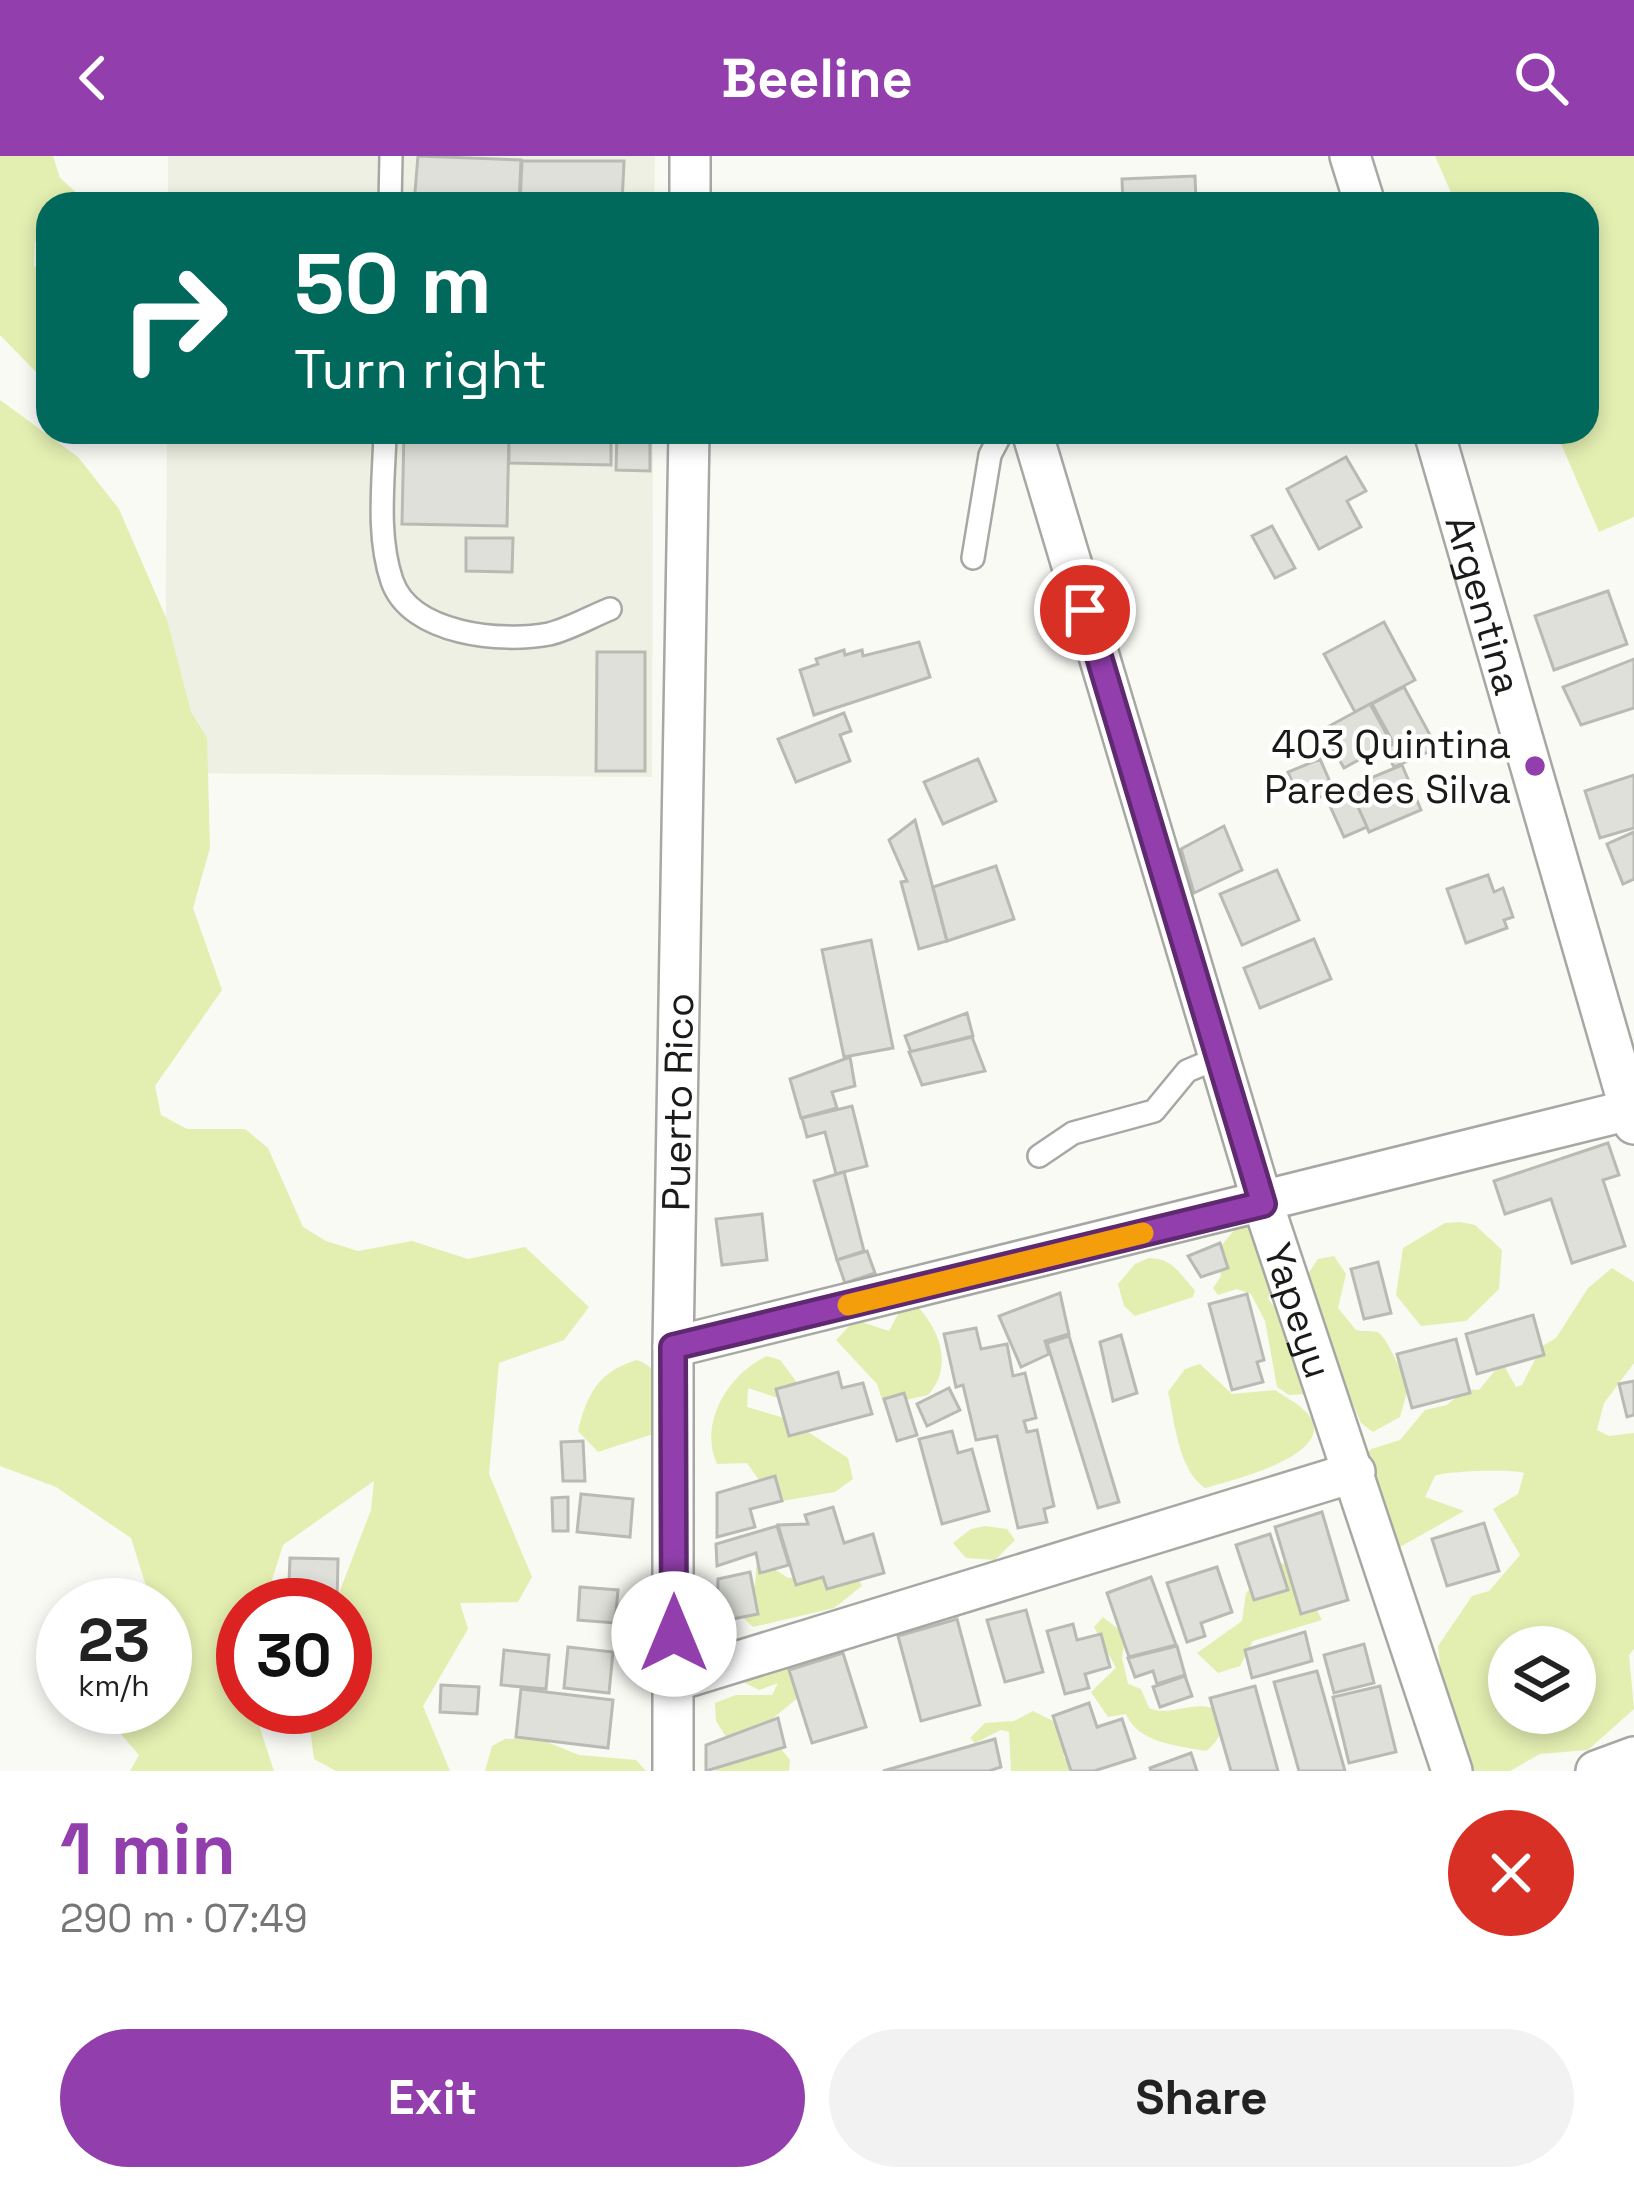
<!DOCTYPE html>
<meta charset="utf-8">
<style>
body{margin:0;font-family:"Space Grotesk",sans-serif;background:#f2f2f2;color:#222;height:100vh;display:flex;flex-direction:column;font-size:45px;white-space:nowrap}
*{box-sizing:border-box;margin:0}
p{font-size:39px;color:#767676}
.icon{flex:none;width:66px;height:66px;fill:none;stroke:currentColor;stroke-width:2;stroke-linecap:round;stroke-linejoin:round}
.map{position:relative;height:1615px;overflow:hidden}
.drawer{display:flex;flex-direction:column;background:#fff;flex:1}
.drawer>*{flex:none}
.banner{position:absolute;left:36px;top:36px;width:1563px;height:252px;border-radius:36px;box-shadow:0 6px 18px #0003;background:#00695c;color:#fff;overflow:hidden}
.tools{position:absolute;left:1488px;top:1470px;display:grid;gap:24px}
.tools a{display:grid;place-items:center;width:108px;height:108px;border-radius:50%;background:#fff;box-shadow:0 6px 18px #0003;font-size:60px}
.speed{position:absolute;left:36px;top:1422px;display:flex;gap:24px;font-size:60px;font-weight:700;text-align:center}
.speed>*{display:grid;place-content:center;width:156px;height:156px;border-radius:50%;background:#fff;box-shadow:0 6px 18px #0003;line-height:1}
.speed small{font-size:30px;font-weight:400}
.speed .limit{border:18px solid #d22;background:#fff;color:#111}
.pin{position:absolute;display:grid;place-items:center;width:102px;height:102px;color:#fff;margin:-51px;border:6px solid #fff;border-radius:50%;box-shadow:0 3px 12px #0007}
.me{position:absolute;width:132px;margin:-66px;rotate:0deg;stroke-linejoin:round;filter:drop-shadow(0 0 9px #0008)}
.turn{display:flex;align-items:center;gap:42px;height:252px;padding:0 60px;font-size:54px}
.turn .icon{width:156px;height:156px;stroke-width:2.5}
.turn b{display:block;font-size:84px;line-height:102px}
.round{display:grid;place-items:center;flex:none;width:126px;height:126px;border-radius:63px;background:#f2f2f2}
.head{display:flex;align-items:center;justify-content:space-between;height:204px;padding:0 60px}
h1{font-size:72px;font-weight:800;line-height:90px;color:#923fad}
.action{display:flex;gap:24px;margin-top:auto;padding:24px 60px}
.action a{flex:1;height:138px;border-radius:72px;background:#923fad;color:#fff;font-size:48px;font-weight:800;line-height:138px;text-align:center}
.action a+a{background:#f2f2f2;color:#222}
header{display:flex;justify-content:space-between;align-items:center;height:156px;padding:0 60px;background:#923fad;color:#fff;font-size:54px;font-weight:800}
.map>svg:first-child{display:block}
</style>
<header><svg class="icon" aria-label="back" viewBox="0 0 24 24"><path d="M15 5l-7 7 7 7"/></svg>Beeline<svg class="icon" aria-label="search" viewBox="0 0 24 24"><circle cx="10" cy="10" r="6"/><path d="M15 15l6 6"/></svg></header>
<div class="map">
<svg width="1634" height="1615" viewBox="0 0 1634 1615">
<rect width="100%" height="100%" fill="#f9faf4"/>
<!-- built -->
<g fill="#edf0e2">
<polygon points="168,0 655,0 654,48 168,48"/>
<polygon points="167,276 653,276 652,621 165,617"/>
</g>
<!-- green -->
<g fill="#e3eeb1" fill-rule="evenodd">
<polygon points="0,0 53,0 60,22 89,48 48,48 48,83 35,85 34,110 48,119 48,215 37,217 0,179"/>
<polygon points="1435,0 1634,0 1634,361 1599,376 1556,276 1587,276 1587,48 1456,48"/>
<polygon points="0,244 78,301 119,353 167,464 191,556 207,582 210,692 193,752 222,834 155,930 161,959 187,973 245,973 268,992 303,1071 326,1085 358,1095 412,1085 468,1103 525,1091 589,1151 564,1184 499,1207 489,1318 532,1421 518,1446 460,1447 468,1473 423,1550 450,1615 336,1615 314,1603 310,1572 327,1551 345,1551 352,1466 339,1437 371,1354 374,1325 283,1389 264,1449 243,1449 243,1551 253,1551 274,1615 130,1615 139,1599 120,1577 120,1551 165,1551 165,1449 152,1449 131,1382 56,1331 0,1310"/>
<polygon points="1460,1066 1475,1069 1502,1094 1499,1133 1466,1165 1421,1170 1396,1139 1403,1092 1445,1067"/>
<polygon points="1250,1070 1275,1121 1268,1143 1286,1165 1309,1232 1305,1238 1289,1239 1277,1231 1265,1165 1251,1138 1237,1133 1218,1139 1213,1132 1221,1120 1216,1096 1235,1073"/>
<path d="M1334 1100 1346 1118 1338 1152 1356 1174C1363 1176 1370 1174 1377 1176 1387 1179 1400 1217 1409 1229L1400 1261 1373 1276 1361 1267 1302 1127 1318 1103Z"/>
<path d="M1149 1102C1175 1103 1178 1117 1195 1134L1193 1141 1135 1160 1124 1150 1118 1128 1135 1108Z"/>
<path d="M1612 1112 1634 1126V1207L1604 1247 1597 1274 1609 1280 1634 1277V1493L1629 1499 1634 1553 1588 1594 1540 1598 1510 1615H1472L1470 1602 1448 1583 1438 1490 1472 1440 1489 1435 1520 1399 1493 1353 1518 1338 1524 1317C1511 1313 1446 1315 1435 1320L1425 1341 1464 1355 1400 1391 1393 1387 1363 1305 1371 1293 1400 1284 1425 1254 1447 1249 1465 1233 1479 1234 1502 1206 1516 1231 1522 1229 1542 1190 1556 1182 1588 1132ZM1509 1491H1575V1557H1509Z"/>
<path d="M903 1149 917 1150C941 1175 953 1212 928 1239L884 1249 877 1228 836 1184 855 1164 889 1175Z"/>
<path d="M767 1200 780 1204 798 1228 781 1243 748 1232 747 1251 788 1263 848 1302 853 1323 835 1336 782 1345 763 1330 747 1307 717 1308C698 1267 729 1217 767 1200Z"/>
<path d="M637 1204C668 1215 659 1247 659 1276L598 1296 578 1275C587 1238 599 1215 637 1204Z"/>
<path d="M1200 1208 1232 1238 1275 1234C1285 1241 1299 1248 1307 1257 1343 1298 1229 1325 1205 1332 1178 1313 1175 1267 1168 1236L1185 1213Z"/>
<polygon points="985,1370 1007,1373 1015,1384 995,1404 966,1402 953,1387 971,1373"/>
<polygon points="757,1401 774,1401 776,1414 788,1422 856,1417 862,1430 834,1452 753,1471 737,1456 755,1429"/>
<polygon points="1279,1407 1293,1409 1322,1464 1253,1485 1240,1510 1218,1517 1197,1497 1242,1465 1246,1437"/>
<path d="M1103 1461 1126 1479 1122 1501 1128 1528 1141 1533 1149 1552C1169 1561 1191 1545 1213 1552L1222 1564C1221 1578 1218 1586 1206 1595 1174 1589 1139 1587 1126 1558L1108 1561 1091 1536 1116 1512 1094 1471Z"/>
<polygon points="805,1500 800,1540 749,1582 772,1582 790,1604 789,1615 715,1615 726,1599 728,1584 716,1565 715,1547 736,1539 772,1539 778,1527 759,1534 745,1527 744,1519"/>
<polygon points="1033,1555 1063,1570 1064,1602 1095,1601 1099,1615 1011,1615 1009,1576 1001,1574 975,1587 970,1582 985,1567 1014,1565"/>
<polygon points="537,1582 579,1599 636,1604 646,1615 485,1615 492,1590 505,1583"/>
</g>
<!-- building -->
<g fill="#dee0d9" stroke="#b9bab4" stroke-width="3">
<polygon points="418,0 521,4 519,48 414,48"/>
<polygon points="522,5 624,5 622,48 520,48"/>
<polygon points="1195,20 1196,44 1209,43 1209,48 1123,48 1122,23"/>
<polygon points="404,276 509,276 507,370 402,368"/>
<polygon points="509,276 611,276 611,309 509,307"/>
<polygon points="617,276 650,276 650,315 616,314"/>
<polygon points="1346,301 1366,335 1347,345 1361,371 1319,393 1287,333"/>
<polygon points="1272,370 1295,412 1275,422 1252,380"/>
<polygon points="466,382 513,382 512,416 466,415"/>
<polygon points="1608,435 1627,488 1554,514 1535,460"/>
<polygon points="1384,466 1415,524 1355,556 1324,498"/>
<polygon points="919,486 930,521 814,559 800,514 818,508 816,503 844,494 845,499 862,494 863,500"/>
<polygon points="597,496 645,496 645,615 596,615"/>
<polygon points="1634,503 1634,552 1581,569 1563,531"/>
<polygon points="1404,531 1437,592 1394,611 1384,592 1394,588 1372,548"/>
<polygon points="1370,548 1391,586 1344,612 1322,574"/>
<polygon points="844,557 851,575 840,579 850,605 796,626 778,583"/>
<polygon points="978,603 996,645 943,668 924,626"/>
<polygon points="1320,603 1334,635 1302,649 1288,616"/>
<polygon points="1402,609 1421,654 1369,676 1349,631"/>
<polygon points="1634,619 1634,672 1600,682 1585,635"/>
<polygon points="1349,631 1367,671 1344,681 1326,641"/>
<polygon points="915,664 947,785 919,793 901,726 907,725 889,684"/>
<polygon points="1224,670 1242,714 1194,737 1181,693"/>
<polygon points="1634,676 1634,723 1623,728 1607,688"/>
<polygon points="996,710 1014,763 947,785 933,731"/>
<polygon points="1277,714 1299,764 1242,789 1220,738"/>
<polygon points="1488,719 1494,736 1503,732 1513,761 1504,764 1507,772 1466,787 1447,733"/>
<polygon points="1314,783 1331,823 1260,852 1244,812"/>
<polygon points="871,784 893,892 844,901 822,794"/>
<polygon points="967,857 973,880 911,896 905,880"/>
<polygon points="972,881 985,915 922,929 909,896"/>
<polygon points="850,901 855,930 832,936 837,952 801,962 790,923"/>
<polygon points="852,950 867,1010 836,1018 825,976 807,981 802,962"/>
<polygon points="1608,987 1619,1019 1603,1024 1625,1090 1572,1107 1551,1043 1505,1058 1494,1025"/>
<polygon points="844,1016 864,1095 837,1104 814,1025"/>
<polygon points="762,1058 767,1104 722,1109 716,1063"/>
<polygon points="1220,1087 1228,1112 1201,1121 1188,1100"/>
<polygon points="867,1095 875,1117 845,1127 837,1104"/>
<polygon points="1378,1106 1391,1157 1364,1163 1351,1113"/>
<polygon points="1060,1137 1069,1178 1045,1185 1049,1198 1021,1211 999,1160"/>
<polygon points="1247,1138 1264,1204 1257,1206 1263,1226 1232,1234 1209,1148"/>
<polygon points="1533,1159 1544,1199 1477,1218 1466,1178"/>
<polygon points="976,1172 981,1193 1007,1188 1013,1220 1025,1217 1036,1262 1024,1265 1027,1276 1037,1274 1054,1350 1044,1353 1047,1366 1018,1372 997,1280 976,1284 963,1229 956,1231 944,1178"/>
<polygon points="1121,1179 1137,1237 1113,1245 1100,1186"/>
<polygon points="1069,1180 1119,1346 1098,1352 1047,1187"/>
<polygon points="1456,1183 1470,1237 1412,1252 1397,1198"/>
<polygon points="838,1216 842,1232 863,1227 872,1258 789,1280 776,1233"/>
<polygon points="1634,1225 1634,1259 1627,1261 1619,1228"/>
<polygon points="949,1232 960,1254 927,1270 917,1248"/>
<polygon points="904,1237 917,1279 897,1285 884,1243"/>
<polygon points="952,1275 958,1297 972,1293 989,1355 942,1368 919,1283"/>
<polygon points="583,1285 585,1325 563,1325 561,1286"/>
<polygon points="775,1320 782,1345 750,1353 755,1371 717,1381 717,1337"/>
<polygon points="581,1338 633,1343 630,1381 577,1376"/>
<polygon points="568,1341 568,1375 553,1375 552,1342"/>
<polygon points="833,1351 844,1387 873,1378 884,1417 827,1433 823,1421 796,1429 778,1369 808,1368 805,1359"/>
<polygon points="1322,1356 1348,1444 1301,1458 1275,1371"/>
<polygon points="1484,1367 1499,1415 1447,1430 1432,1383"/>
<polygon points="777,1370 789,1409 760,1417 756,1397 717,1410 716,1388"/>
<polygon points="1270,1378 1288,1434 1254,1444 1236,1389"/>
<polygon points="290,1402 338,1403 337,1449 288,1449"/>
<polygon points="1217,1411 1232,1456 1201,1467 1205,1480 1187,1486 1167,1427"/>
<polygon points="750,1416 758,1458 717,1466 718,1423"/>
<polygon points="1151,1421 1176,1489 1129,1501 1107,1437"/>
<polygon points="580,1431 618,1434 615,1467 578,1464"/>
<polygon points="1026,1454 1043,1516 1005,1526 987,1464"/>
<polygon points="957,1463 980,1549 921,1565 898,1480"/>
<polygon points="1073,1468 1077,1484 1101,1478 1110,1511 1085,1518 1089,1532 1065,1538 1047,1475"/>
<polygon points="1305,1476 1312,1505 1252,1522 1245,1494"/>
<polygon points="1364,1488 1374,1527 1334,1537 1324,1499"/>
<polygon points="1177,1490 1185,1519 1157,1528 1153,1515 1135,1521 1128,1502"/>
<polygon points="568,1491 613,1496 609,1537 564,1532"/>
<polygon points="504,1494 549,1499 546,1533 501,1529"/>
<polygon points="843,1497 866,1571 812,1587 789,1514"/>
<polygon points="1317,1515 1345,1615 1299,1615 1274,1526"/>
<polygon points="1185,1520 1192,1540 1160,1551 1153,1531"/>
<polygon points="441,1529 479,1531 477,1558 440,1556"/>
<polygon points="1255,1530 1278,1615 1231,1615 1210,1542"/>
<polygon points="1380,1530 1396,1596 1349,1607 1333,1541"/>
<polygon points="521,1533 613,1544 608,1592 516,1581"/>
<polygon points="1089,1547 1097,1571 1122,1563 1135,1602 1094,1615 1071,1615 1053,1560"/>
<polygon points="778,1562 785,1591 706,1615 706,1589"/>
<polygon points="995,1583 1001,1611 989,1615 883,1615"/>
<polygon points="1191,1597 1197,1615 1151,1615 1150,1612"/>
</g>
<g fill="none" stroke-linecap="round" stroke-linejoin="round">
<defs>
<g id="lane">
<polyline points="390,48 391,0"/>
<path d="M385 276C384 324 376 378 392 425 411 479 502 487 549 478 570 473 590 461 610 453"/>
<polyline points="973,402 990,299 1002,276"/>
<polyline points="1039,1000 1073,977 1154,955 1187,915 1220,901"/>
</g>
<g id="street">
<polyline points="1350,0 1365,48"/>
<polyline points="690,48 690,0"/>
<path id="s1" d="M1032 276 1263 1048 1452 1615"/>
<path id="s2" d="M1434 276 1634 968"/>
<polyline points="673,1191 1629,954"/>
<polyline points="674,1525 1355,1316"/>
<path id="s3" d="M673 1615V1191L689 276"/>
<polyline points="1596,1615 1634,1601"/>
</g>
</defs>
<!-- lane casing -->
<use href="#lane" stroke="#a7a8a3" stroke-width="26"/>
<!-- street casing -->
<use href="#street" stroke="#a7a8a3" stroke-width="44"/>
<!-- lane -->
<use href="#lane" stroke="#fff" stroke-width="21"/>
<!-- street -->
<use href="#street" stroke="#fff" stroke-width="39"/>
</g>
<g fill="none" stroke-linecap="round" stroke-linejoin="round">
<defs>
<polyline id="route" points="674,1478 673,1191 1263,1048 1085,454"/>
</defs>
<!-- route casing -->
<use href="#route" stroke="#5f2970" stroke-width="30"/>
<!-- route -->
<use href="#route" stroke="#923fad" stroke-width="21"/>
<!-- slow -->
<polyline stroke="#f59e0b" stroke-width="21" points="848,1149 1143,1077"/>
</g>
<!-- markers -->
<circle fill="#923fad" stroke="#fffffe" stroke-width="4.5" cx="1535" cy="610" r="12"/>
<g text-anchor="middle" stroke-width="9" stroke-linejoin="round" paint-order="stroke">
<!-- street labels -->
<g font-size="39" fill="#1a1b18" stroke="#fffffe">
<text dy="14" stroke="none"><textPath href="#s2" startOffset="180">Argentina</textPath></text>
<text dy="14" stroke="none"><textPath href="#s3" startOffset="669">Puerto Rico</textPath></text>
<text dy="14" stroke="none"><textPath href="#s1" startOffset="918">Yapeyu</textPath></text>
</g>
<!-- poi labels -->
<g font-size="39" fill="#1a1b18" stroke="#fffffe" text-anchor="end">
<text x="1511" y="602">403 Quintina<tspan x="1511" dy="45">Paredes Silva</tspan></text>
</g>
</g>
</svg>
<div class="tools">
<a><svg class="icon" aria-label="layers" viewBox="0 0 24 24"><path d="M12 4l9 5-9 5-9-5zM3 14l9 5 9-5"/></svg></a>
</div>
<div class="speed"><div>23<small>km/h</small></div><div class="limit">30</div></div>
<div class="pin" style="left:1085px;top:454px;background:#d93025"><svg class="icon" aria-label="arrive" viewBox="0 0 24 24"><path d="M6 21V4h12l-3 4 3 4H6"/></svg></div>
<svg class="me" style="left:674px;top:1478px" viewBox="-20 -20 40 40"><circle r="19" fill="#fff"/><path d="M0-13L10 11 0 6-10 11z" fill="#923fad"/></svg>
<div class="banner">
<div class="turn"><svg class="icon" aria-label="right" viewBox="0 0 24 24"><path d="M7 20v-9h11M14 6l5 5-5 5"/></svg><div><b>50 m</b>Turn right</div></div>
</div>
</div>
<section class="drawer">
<div class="head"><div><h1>1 min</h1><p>290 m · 07:49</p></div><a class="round" style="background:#d93025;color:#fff"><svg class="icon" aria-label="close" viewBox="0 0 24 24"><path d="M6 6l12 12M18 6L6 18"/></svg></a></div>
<div class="action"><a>Exit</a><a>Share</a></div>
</section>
